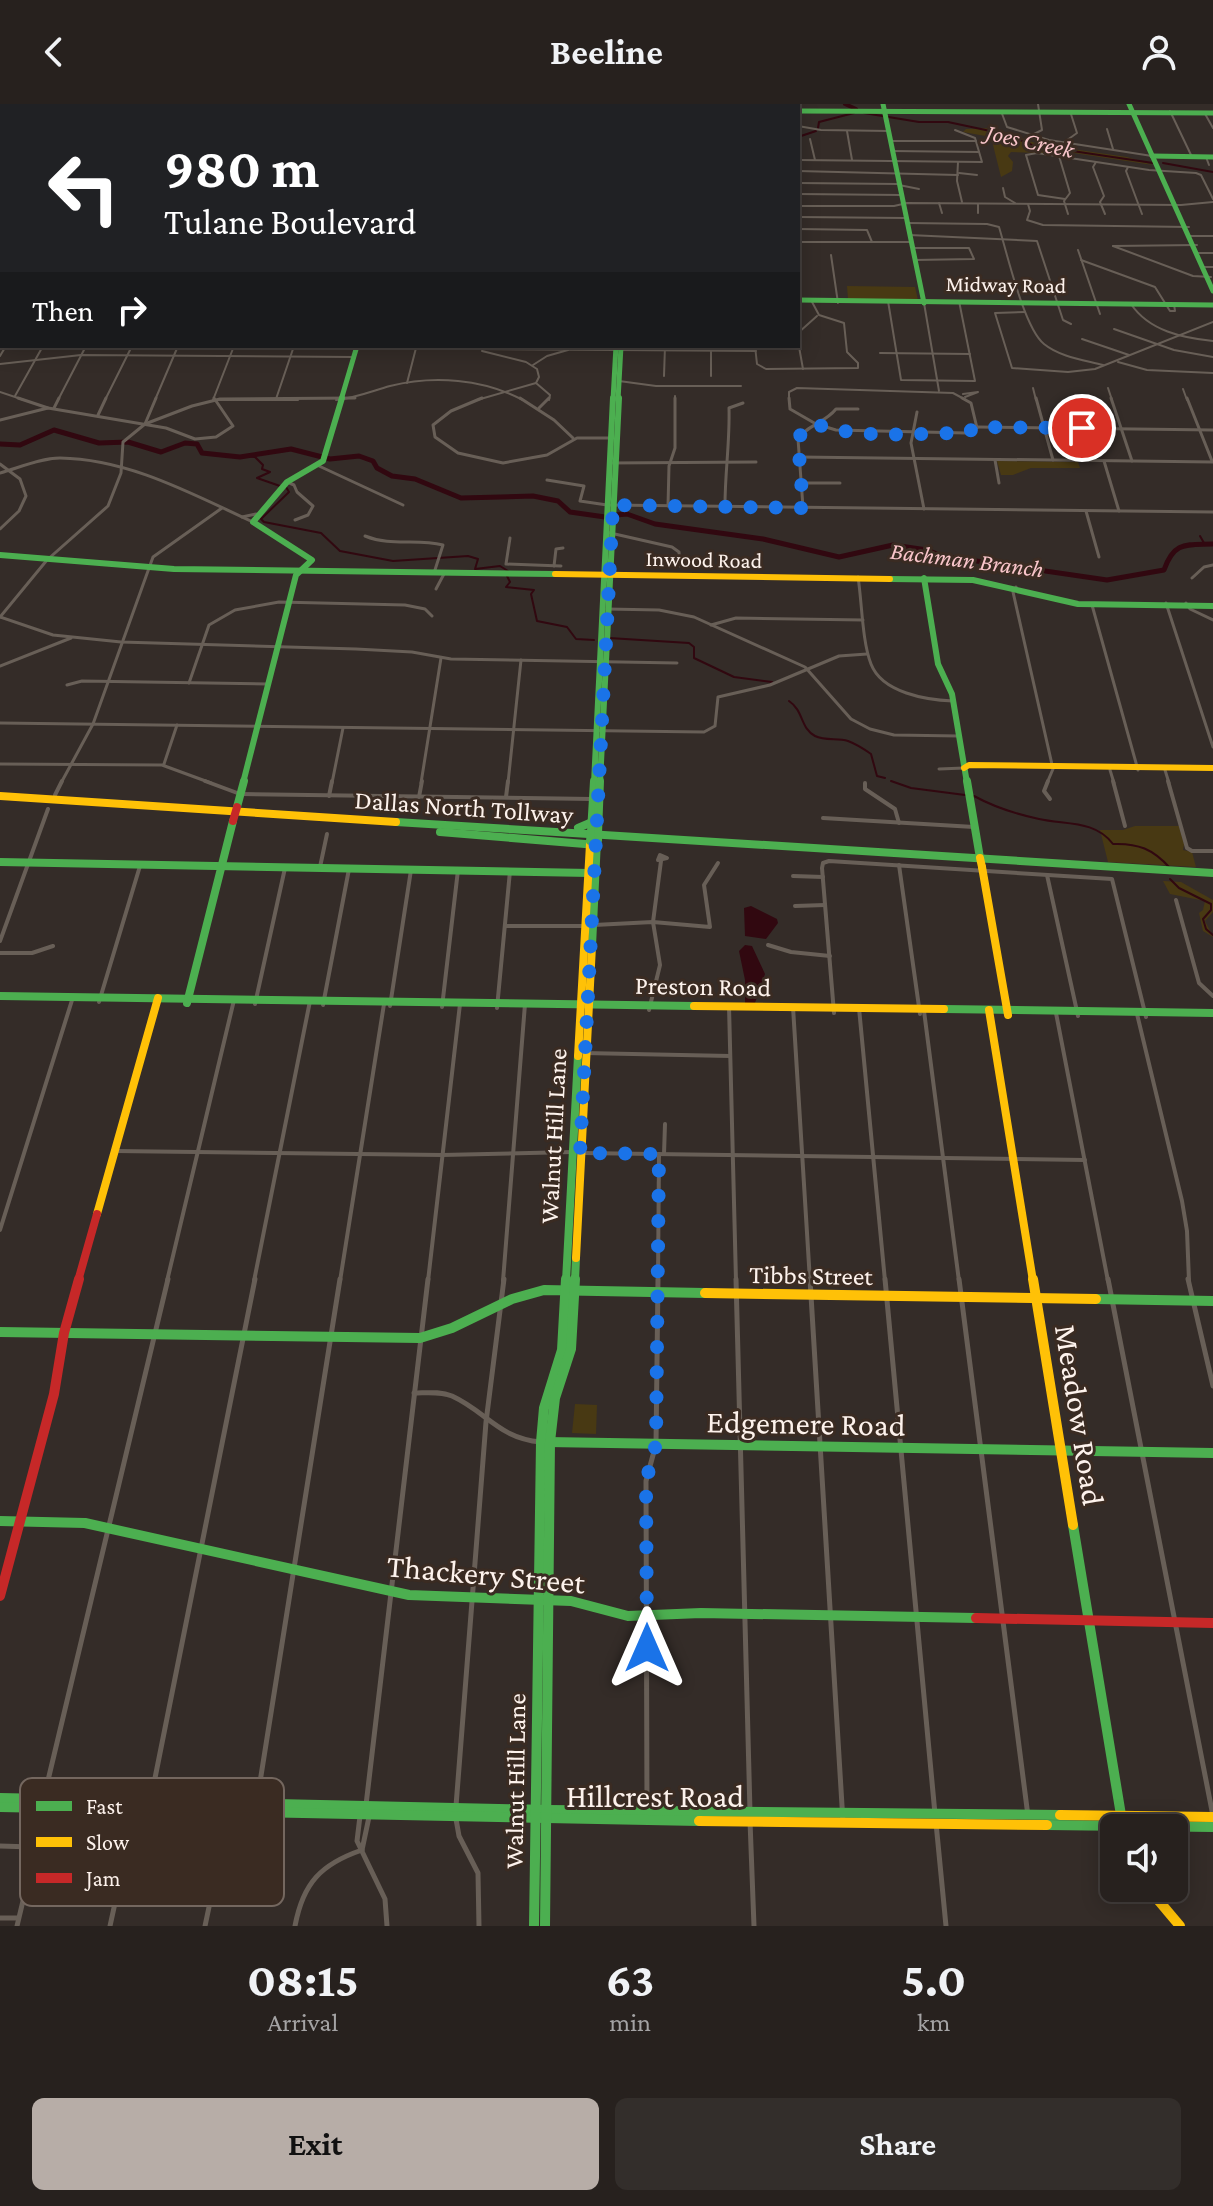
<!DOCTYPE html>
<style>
body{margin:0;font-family:"Crimson Pro",serif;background:#332e2b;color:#f1f3f6;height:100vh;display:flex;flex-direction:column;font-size:30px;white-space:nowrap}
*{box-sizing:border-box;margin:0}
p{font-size:26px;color:#a4a3a4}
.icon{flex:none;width:44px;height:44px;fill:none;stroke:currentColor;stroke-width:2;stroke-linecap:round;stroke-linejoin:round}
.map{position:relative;height:1822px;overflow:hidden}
.sheet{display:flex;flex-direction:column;background:#27211e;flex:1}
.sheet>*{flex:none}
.guide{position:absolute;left:0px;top:0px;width:800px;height:244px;box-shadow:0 4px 20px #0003,0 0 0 2px #433e3c;background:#202124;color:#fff;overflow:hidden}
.fabs{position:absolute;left:1100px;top:1710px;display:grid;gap:16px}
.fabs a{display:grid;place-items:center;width:88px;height:88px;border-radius:12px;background:#27211e;box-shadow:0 4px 20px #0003,0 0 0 2px #433e3c;font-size:40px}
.pin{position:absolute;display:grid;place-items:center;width:68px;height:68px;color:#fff;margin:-34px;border:4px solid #fff;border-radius:50%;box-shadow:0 2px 8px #0007}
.me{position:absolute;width:88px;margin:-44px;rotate:0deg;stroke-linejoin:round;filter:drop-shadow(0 0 6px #0008)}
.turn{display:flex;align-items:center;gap:28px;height:168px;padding:0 32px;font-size:36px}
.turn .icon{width:104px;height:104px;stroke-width:2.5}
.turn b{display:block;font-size:56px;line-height:68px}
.then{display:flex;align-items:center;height:76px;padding:0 32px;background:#0003;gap:16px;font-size:30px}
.eta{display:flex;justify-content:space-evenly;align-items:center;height:136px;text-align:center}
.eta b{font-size:48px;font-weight:700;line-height:56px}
.cta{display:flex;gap:16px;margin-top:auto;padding:16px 32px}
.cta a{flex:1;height:92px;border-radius:12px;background:#b7ada7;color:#111;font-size:32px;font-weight:700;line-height:92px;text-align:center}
.cta a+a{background:#332e2b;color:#f1f3f6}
header{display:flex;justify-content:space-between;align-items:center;height:104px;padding:0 32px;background:#27211e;font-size:36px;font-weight:700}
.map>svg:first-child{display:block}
</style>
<header><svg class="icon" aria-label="back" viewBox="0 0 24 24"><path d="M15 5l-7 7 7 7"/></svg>Beeline<svg class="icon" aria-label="person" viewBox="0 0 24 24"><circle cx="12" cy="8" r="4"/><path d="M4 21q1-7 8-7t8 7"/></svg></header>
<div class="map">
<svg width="1213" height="1822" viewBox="0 0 1213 1822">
<rect width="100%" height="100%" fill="#342c28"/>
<!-- green -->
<g fill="#483913">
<polygon points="992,24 1038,40 1127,53 1153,61 1047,45 1043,49 1011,48 1008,52 1013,58 1012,67 1001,73 991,33 963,28 966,25"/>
<polygon points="847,182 915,183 918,196 848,195"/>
<polygon points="997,357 1078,358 1080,364 1031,364 1013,371 1001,371"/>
<polygon points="1135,722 1179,722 1184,740 1183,746 1192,748 1196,763 1108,758 1100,726 1123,726"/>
<polygon points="1163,777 1181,778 1213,796 1213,808 1205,817 1213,833 1203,827 1199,809 1203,806 1205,797 1170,790"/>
<polygon points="575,1300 597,1301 596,1330 572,1329"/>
</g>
<!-- water -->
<g fill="#310810">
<polygon points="751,802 777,815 778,819 766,835 745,832 744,804"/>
<polygon points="745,841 752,842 765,870 755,899 745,899 745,876 739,847"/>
</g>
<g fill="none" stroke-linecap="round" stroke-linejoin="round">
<!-- stream -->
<g stroke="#310810" stroke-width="2">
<polyline points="864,9 919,18 948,18 1009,31 1032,41 1153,59"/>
<polyline points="818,24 819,18 854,9"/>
<polyline points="798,33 816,27"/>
<polyline points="1163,59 1213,68"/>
<polyline points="247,352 255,353 263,361 262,365 270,368 257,374 280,382"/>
<polyline points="286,383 289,388 261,415 264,418 321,429 340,447 393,457 468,452 478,455 475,465 500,462 508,467"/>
<polyline points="1200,432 1204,439"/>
<polyline points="507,472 510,478 506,483 534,486 531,490 537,517 567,523 576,535 594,536"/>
<polyline points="609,534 689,539 694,543 694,554 734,573 772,578"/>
<path d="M789 597C804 607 800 624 815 632 825 637 837 634 848 637 856 640 864 645 871 650L877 672 885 674"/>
<polyline points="891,677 911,684 965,691"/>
<path d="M974 692C994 703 1016 710 1039 715 1066 721 1095 716 1113 740 1138 739 1153 745 1170 764"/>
<polyline points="1170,775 1179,784 1211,800 1211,806 1203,815 1206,825 1213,831"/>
</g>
<!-- river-far1 -->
<polyline stroke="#310810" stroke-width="4" points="845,0 856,5"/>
<!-- river -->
<g stroke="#310810" stroke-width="5">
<polyline points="0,340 20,341 54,326 99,339 128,338 161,348 185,339 197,340 202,349 240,353 291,345 330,355 359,352 373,357 377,364 392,372 415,375 461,394 533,392 558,397 570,408 605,413"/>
<path d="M616 411 627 410 655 420 763 435 839 453 893 441 927 446 942 452 1107 476 1164 466C1174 437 1186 441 1213 440"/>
</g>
<!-- street-far3 -->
<g stroke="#685f57" stroke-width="2">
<polyline points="1001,7 1007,23 1049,36 1152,52"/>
<polyline points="1170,7 1192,53"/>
<polyline points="1204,8 1213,24"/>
<polyline points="798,22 821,26 889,27"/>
<polyline points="1107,25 1113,45"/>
<polyline points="847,27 852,56"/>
<polyline points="1034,30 1042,26 1038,0"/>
<polyline points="810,35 815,56"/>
<polyline points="2,37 2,42"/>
<polyline points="891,37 976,37"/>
<polyline points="1063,39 1077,29 1070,7"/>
<polyline points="892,47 979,48"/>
<polyline points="1059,52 1070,89 1064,97 1068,110"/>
<polyline points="1206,53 1209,61"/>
<polyline points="798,56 982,58 975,34 955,26"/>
<polyline points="958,58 957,77 962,98"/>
<polyline points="1096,58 1093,63 1104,92 1100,98 1105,110"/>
<polyline points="1128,63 1126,67 1142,110"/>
<polyline points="798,67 958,71"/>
<polyline points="959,69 977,71"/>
<polyline points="798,79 898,80"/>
<polyline points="899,81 919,85"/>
<polyline points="1003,84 1005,93 1015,99"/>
<polyline points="798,90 901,91"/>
<polyline points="1065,95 1038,91 1026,51 1037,49 1149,66 1196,69 1201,71 1213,95"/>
<polyline points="939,99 942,109"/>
<polyline points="978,100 978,109"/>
<polyline points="1028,100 1030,107 1027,116 1043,121 1189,123"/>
<polyline points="798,102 894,102 907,99 1181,101 1213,98"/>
<polyline points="798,113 905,114"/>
<path d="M908 119 987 120 999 123C1007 149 1024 224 1044 240 1060 253 1084 256 1103 261"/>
<polyline points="798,125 867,126 872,138"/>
<polyline points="909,131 1037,137 1063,216 1071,220"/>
<polyline points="1188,132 1213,132"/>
<polyline points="798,138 911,138"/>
<polyline points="1113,142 1193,172 1211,173"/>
<polyline points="1113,142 1197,141"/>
<polyline points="912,144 969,144 974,155 914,156"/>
<polyline points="1078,146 1100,210"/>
<polyline points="1196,149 1213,149"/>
<polyline points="831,151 838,199"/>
<polyline points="1081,156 1155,183 1170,207 1175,207 1174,200"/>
<polyline points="1202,163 1213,163"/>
<polyline points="888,197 901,276 975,277 959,197"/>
<polyline points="924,199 939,287"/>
<path d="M1131 200C1149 227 1183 234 1213 237"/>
<polyline points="1025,208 995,209 1012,264 1068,268 1095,265 1213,218"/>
<polyline points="1114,225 1174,246 1213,253"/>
<polyline points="798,229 817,212"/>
<polyline points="1082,235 1129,251"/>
<polyline points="798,237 803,265"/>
<polyline points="711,242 711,272"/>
<polyline points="755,242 757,260 766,265 858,264 858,259 847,248 844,219 819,211 811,196"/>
<polyline points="356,244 756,247"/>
<polyline points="482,247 526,258 537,265 539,273 536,279 550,291 549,296"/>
<polyline points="880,249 970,250"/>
<polyline points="0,252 6,242"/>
<polyline points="1118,258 1147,266 1213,269"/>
<polyline points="0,260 81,251 354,253"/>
<polyline points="533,261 547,252 568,246 569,242"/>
<polyline points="664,272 665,242"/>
<polyline points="619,277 656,282 741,282"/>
<polyline points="407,279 416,244"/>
<polyline points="1033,284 1036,296"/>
<polyline points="1108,284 1112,296"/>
<polyline points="1183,285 1187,296"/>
<polyline points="0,288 24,296"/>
<polyline points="963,290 978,288 965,293"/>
<polyline points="15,292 43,242"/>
<polyline points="675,292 675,296"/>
<polyline points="276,295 294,242"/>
<polyline points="58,296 86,242"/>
<polyline points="105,296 132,242"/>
<polyline points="155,296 178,242"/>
<polyline points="213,296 234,242"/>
<polyline points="213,296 298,296"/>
<path d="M336 296C356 294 372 287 390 282 434 271 483 275 523 296"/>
<polyline points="477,296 536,279"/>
<polyline points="789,296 789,288 797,284 953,289 966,296"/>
</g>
<!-- street-far2 -->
<g stroke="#685f57" stroke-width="3">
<polyline points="18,294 48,304 166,324 195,335 216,333 233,322 214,294"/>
<polyline points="482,294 451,307 433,321 435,333 458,349 503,359 547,351 577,334 610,334"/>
<polyline points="520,294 554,316 573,334"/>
<polyline points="789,294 790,305 816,320 836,326 966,329 977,324 971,299 962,294"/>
<polyline points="1036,294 1053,356"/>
<polyline points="1111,294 1132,357"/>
<polyline points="1187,294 1212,357"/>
<polyline points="54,304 59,294"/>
<polyline points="539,304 549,294"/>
<polyline points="917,308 911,339 924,405"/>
<polyline points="98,311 106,294"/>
<polyline points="0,316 48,304"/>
<polyline points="145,320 192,302 220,295 355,294"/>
<polyline points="977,323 1213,326"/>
<polyline points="799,353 1213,358"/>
<polyline points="995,356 999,379"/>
<polyline points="1104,357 1119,407"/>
<polyline points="609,359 756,358"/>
<polyline points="0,360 20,375 26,392 19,407 0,425"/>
<polyline points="319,362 403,401"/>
<path d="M0 369C18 364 41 354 60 354 129 355 192 390 253 418"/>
<polyline points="547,376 584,382 580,397 607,401 1213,408"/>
<polyline points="287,378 294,381 297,388 313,402 308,411 295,416"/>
<polyline points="802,379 840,379"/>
<path d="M725 401C725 368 730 337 729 304L743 299"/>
<polyline points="668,402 669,362 675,344 675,294"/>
<path d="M803 403 798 335C807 321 825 319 836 305H858"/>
<polyline points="1086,407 1099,453"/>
<polyline points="242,413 256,410"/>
<polyline points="606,428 672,443 679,448 680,462"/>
<path d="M365 432C392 443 416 434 443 441L434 469"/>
<polyline points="510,434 506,460 561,462"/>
<polyline points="554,462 556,445 563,444"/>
<path d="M858 473C862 498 862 537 871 560 882 589 927 596 953 597"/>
<polyline points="1192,474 1204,463 1213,461"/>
<polyline points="1016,483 1013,488 1053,665 1047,679"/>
<polyline points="436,485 445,468"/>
<polyline points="1166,499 1213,643"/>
<polyline points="1186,499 1190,505 1213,516"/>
<polyline points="1092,501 1138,666"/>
<polyline points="607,505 659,506 694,513 805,563 851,615 870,625 894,631 959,632"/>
<polyline points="0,513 53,531 121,538 356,545 412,548 451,555 677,559"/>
<polyline points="0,513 47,456 108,402 121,369 123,338 145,320 156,294"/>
<polyline points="711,521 736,514 863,516"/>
<polyline points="0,562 71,534"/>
<polyline points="189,579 209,521 235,506 279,498 405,501 425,505 432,512"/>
<polyline points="67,581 82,577 268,580"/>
<polyline points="0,619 704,628 715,622 718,593 770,581 839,552 867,550"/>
<polyline points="0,660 162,661 211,679"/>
<polyline points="164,660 177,621"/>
<polyline points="939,665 964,664"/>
<polyline points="1110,666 1114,679"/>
<polyline points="1165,666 1169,679"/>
<polyline points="61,679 93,620 153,453 222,404"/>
<polyline points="332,679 343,624"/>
<polyline points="421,679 441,554"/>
<polyline points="508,679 521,556"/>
</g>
<!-- street-far1 -->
<g stroke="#685f57" stroke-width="4">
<polyline points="205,677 240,690 592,695"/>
<polyline points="1048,677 1044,687 1050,695"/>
<polyline points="1113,677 1125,722"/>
<polyline points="1168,677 1187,744 1192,747 1213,747"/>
<polyline points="865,679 865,685 895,705 899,719"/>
<polyline points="55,691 62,677"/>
<polyline points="329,692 332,677"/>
<polyline points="419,693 422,677"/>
<polyline points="506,693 508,677"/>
<polyline points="823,714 974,723"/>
<polygon points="660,751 667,754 658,756"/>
<polyline points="899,761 920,910"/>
<polyline points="320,763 327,730"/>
<polyline points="1047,771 1078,912"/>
<polyline points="793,772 823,773"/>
<polyline points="1176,796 1199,879 1213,892"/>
<polyline points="795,802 825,801"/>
<polyline points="594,821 653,818 710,823 704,781 718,759"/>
<polyline points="505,822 586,822"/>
<polyline points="0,837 48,705"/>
<polyline points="768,841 791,848 830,852"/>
<polyline points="0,849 32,849 53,842"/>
<polyline points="99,898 140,762"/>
<polyline points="255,900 285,764"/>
<polyline points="323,901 349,765"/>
<polyline points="390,902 411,766"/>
<polyline points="729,902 736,1177"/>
<polyline points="442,903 458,766"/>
<polyline points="793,903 810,1177"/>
<polyline points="497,904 510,767"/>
<polyline points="859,904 885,1177"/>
<polyline points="649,906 660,861 653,818 661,757"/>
<polyline points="924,907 959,1177"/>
<polyline points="834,909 822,764 823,759 829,757 1112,775 1146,913"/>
<polyline points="1056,909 1108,1177"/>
<polyline points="1137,910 1182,1097 1187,1127 1189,1177"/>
<polyline points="584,949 730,952"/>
<polyline points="115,1047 442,1051 573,1048"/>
<polyline points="581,1049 1085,1056"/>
<polyline points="664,1050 665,1020"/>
<polyline points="0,1126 73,893"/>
<polyline points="167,1177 234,896"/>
<polyline points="254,1177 310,897"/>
<polyline points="340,1177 384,900"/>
<polyline points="428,1177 460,900"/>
<polyline points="503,1177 525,900"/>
<polyline points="658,1177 659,1050"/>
</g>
<!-- street -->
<g stroke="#685f57" stroke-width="5">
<polyline points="736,1175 750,1708"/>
<polyline points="810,1175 843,1718"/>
<polyline points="885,1175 935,1710"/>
<polyline points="959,1175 1028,1712"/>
<polyline points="1108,1175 1213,1712"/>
<polyline points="1188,1175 1213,1282"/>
<path d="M414 1289C426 1289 440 1287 452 1292 487 1308 498 1334 541 1338"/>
<polyline points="44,1693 168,1175"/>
<polyline points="151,1694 255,1175"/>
<polyline points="257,1697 340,1175"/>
<polyline points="366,1701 428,1175"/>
<polyline points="456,1702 486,1318 504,1175"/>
<polyline points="647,1706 646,1377 656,1340 658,1175"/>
<polyline points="360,1712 357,1737 385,1795 387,1822"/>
<polyline points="456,1715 459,1732 478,1769 479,1822"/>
<polyline points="750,1717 754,1822"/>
<polyline points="936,1719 946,1822"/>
<polyline points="0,1742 32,1743"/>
<polyline points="32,1743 38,1736 45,1705"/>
<polyline points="362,1746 369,1713"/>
<polyline points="0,1814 18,1814"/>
<polyline points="17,1822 32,1759 29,1736 37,1703"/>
<polyline points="110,1822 122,1767 144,1724 149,1707"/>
<polyline points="205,1822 216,1770 250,1731 256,1710"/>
<path d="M295 1822C303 1779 321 1760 362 1746"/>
</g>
<!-- fast-far3 -->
<g stroke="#4caf50" stroke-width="5">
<polyline points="883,0 924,199"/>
<polyline points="1129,0 1213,187"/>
<polyline points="8,2 37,2"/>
<polyline points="34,2 179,2"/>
<polyline points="798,7 1213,9"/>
<polyline points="1152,52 1213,53"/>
<polyline points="798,196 1213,201"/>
<polyline points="341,296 357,242"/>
<polyline points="613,296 616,242"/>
<polyline points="618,296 621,242"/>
</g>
<!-- fast-far2 -->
<g stroke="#4caf50" stroke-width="6">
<polyline points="0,451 174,465 555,470"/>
<polyline points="924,474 938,560 952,590 967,679"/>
<polyline points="890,475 973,476 1078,500 1213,502"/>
<polyline points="243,679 296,471 312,456 253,418 287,378 323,357 342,294"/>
<polyline points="594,679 613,294"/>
<polyline points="600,679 619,294"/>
</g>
<!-- fast-far1 -->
<g stroke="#4caf50" stroke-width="8">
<polyline points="967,677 980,754"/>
<polyline points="237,703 244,677"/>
<polyline points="396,718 1213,769"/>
<polyline points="578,724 592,718"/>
<polyline points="440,728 597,741"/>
<polyline points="591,728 594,677"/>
<polyline points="598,729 600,677"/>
<polyline points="0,758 590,769"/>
<polyline points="592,842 597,736"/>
<polyline points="0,892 694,902"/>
<polyline points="187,899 233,717"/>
<polyline points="944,905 1213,909"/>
<polyline points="566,1177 578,952"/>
<polyline points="575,1177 576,1154"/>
</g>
<!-- fast -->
<g stroke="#4caf50" stroke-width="10">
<polyline points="1096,1195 1213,1197"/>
<polyline points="0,1228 420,1234 452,1224 512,1195 544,1186 705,1189"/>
<polyline points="547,1338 1213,1349"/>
<polyline points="0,1417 85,1419 409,1491 571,1497 628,1512 701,1509 976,1514"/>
<polyline points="1073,1421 1122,1717"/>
<polyline points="0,1694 548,1706 1060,1711"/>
<polyline points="0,1703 699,1717"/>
<polyline points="1047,1721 1213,1723"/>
<polyline points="534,1822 541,1338 544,1304 562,1246 566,1175"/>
<polyline points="545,1822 550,1338 555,1294 571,1245 575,1175"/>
</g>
<!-- slow-far2 -->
<g stroke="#ffc107" stroke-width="6">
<polyline points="555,470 890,475"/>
<polyline points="964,664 969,661 1213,664"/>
</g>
<!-- slow-far1 -->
<g stroke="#ffc107" stroke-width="8">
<polyline points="0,692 396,718"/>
<polyline points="982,763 1008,911"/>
<polyline points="694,902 944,905"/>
<polyline points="989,906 1033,1177"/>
<polyline points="578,952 590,740"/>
<polyline points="97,1110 158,894"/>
<polyline points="576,1154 592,842"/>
</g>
<!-- slow -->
<g stroke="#ffc107" stroke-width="10">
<polyline points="1033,1175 1073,1421"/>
<polyline points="705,1189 1096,1195"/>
<polyline points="1060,1711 1213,1713"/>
<polyline points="699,1717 1047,1721"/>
<polyline points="1148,1784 1180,1822"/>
</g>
<!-- jam-far2 -->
<polyline stroke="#c62828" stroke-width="5" points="0,100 2,110"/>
<!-- jam-far1 -->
<polyline stroke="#c62828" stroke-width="8" points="78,1177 97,1110"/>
<!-- jam -->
<g stroke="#c62828" stroke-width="10">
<polyline points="0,1492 54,1290 64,1229 79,1175"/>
<polyline points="976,1514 1213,1519"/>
</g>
<!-- fast-bridge -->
<g stroke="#4caf50" stroke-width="8">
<polyline points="598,729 598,736"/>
<polyline points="590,737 591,728"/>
</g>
<!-- slow-bridge -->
<polyline stroke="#ffc107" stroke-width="8" points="980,754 982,763"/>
<!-- jam-bridge -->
<polyline stroke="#c62828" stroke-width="8" points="233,717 237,703"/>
</g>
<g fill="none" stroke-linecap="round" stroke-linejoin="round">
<!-- route -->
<path stroke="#1a73e8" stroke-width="14" stroke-dasharray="0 25.2" d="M647 1544 646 1377 656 1340 659 1050 580 1049 613 401 803 404 798 335 803 327 816 320C862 336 917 329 966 329L977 323 1082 324"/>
</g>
<g text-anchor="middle" stroke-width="6" stroke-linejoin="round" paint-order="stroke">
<!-- far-street labels -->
<g font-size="22" fill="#fdf2ec" stroke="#3a2b22">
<text transform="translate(1006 180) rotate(1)" y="8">Midway Road</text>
<text transform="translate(704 455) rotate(1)" y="8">Inwood Road</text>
</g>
<!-- far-water labels -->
<g font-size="24" font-style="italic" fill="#fac6cb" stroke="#3a2b22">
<text transform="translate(1030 37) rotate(12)" y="8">Joes Creek</text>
<text transform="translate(967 456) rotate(7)" y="8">Bachman Branch</text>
</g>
<!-- street labels -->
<g font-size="26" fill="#fdf2ec" stroke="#3a2b22">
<text transform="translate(464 703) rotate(4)" y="9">Dallas North Tollway</text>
<text transform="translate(703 882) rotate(1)" y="9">Preston Road</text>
<text transform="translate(553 1032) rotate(-87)" y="9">Walnut Hill Lane</text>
<text transform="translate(811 1171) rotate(1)" y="9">Tibbs Street</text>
<text transform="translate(515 1677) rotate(-89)" y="9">Walnut Hill Lane</text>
</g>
<!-- near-street labels -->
<g font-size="32" fill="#fdf2ec" stroke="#3a2b22">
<text transform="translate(1080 1311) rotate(81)" y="11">Meadow Road</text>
<text transform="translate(806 1319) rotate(1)" y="11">Edgemere Road</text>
<text transform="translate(486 1470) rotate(5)" y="11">Thackery Street</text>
<text x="655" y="1703">Hillcrest Road</text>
</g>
</g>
<!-- legend -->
<rect x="20" y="1674" width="264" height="128" rx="12" fill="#3a2b22" stroke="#74675f" stroke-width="2"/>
<rect x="36" y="1697" width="36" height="10" fill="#4caf50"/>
<rect x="36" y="1733" width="36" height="10" fill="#ffc107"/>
<rect x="36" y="1769" width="36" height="10" fill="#c62828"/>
<g font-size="22" fill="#fdf2ec">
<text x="86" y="1710">Fast</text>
<text x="86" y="1746">Slow</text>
<text x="86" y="1782">Jam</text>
</g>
</svg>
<div class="fabs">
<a><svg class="icon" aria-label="sound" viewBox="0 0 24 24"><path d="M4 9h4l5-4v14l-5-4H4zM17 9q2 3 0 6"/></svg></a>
</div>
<div class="pin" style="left:1082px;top:324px;background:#d93025"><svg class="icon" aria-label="arrive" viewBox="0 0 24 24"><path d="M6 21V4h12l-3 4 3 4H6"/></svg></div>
<svg class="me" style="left:647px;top:1544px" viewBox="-20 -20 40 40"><path d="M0-17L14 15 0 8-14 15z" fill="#1a73e8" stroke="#fff" stroke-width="4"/></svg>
<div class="guide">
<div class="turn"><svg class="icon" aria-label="left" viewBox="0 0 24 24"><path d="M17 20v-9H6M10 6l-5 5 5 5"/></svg><div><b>980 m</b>Tulane Boulevard</div></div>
<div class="then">Then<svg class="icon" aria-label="right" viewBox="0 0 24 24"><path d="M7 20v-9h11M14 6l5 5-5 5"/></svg></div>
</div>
</div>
<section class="sheet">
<div class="eta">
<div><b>08:15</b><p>Arrival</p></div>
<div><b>63</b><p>min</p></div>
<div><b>5.0</b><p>km</p></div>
</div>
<div class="cta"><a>Exit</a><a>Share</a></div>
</section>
